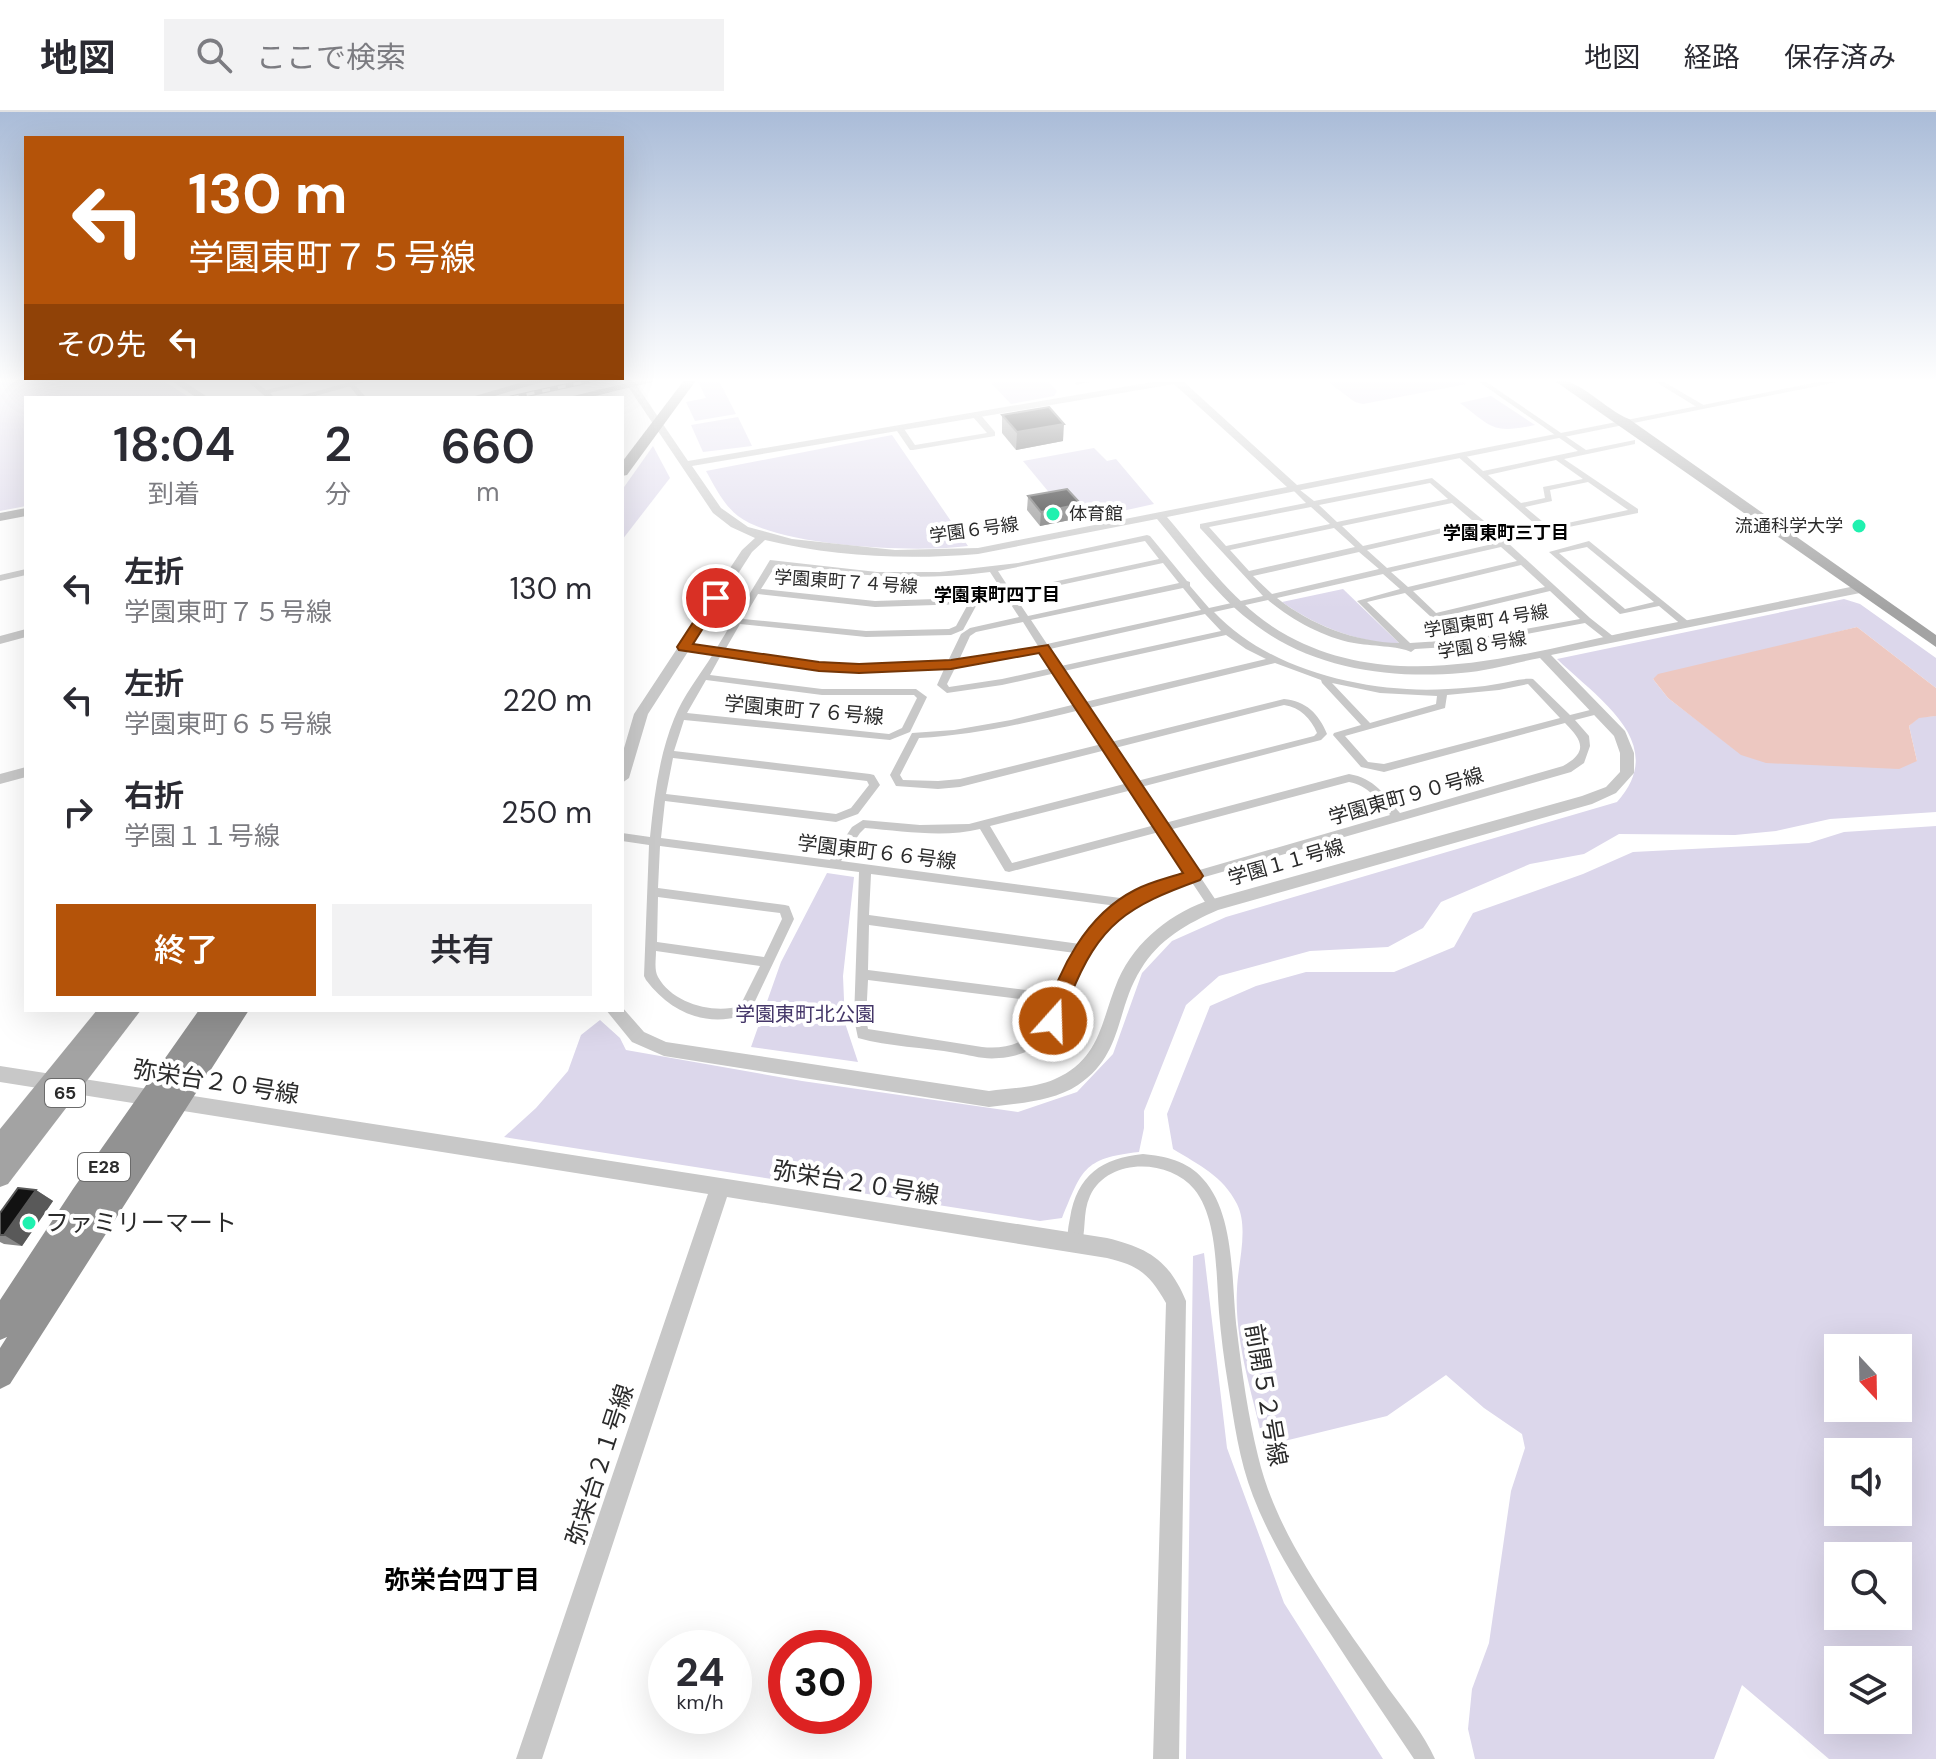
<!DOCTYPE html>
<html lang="ja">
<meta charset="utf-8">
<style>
body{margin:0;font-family:"DM Sans","Noto Sans JP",sans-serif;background:#f2f2f3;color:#2b2b33;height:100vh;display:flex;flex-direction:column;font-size:30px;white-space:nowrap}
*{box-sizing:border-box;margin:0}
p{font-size:26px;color:#7c7c81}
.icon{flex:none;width:44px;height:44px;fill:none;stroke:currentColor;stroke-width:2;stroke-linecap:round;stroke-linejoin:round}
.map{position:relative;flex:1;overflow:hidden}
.panel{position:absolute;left:24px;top:284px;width:600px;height:616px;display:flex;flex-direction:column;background:#fff;border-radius:0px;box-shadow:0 8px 32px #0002}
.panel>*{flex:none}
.guide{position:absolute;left:24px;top:24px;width:600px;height:244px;border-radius:0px;box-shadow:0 8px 32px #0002;background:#b45309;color:#fff;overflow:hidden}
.needle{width:52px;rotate:158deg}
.buttons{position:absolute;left:1824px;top:1222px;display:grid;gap:16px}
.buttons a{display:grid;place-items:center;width:88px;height:88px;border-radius:0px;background:#fff;box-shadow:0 8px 32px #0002;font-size:40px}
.speed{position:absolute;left:648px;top:1518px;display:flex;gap:16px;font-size:40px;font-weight:700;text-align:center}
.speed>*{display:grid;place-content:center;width:104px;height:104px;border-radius:50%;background:#fff;box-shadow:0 8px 32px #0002;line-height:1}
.speed small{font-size:20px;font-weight:400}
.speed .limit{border:12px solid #d22;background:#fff;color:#111}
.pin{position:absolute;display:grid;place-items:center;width:68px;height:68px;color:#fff;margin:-34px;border:4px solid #fff;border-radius:50%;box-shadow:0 2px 8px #0007}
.me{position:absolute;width:88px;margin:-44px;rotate:20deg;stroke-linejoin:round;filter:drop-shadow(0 0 6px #0008)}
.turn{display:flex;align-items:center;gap:28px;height:168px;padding:0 32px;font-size:36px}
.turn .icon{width:104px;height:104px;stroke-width:2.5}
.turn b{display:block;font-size:56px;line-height:68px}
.then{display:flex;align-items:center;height:76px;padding:0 32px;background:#0003;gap:16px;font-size:30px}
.eta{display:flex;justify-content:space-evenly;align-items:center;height:136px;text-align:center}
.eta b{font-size:48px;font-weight:600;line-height:56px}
.cta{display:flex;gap:16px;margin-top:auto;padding:16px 32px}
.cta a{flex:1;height:92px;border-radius:0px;background:#b45309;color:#fff;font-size:32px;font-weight:600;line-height:92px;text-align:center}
.cta a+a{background:#f2f2f3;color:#2b2b33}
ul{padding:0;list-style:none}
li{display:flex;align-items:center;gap:24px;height:112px;padding:0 32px}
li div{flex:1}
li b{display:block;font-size:30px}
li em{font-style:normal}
header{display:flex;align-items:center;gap:48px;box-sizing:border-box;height:112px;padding:0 40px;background:#fff;border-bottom:2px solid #e1e1e2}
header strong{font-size:38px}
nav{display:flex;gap:44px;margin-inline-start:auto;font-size:28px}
.search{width:560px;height:72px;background:#f2f2f3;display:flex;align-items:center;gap:20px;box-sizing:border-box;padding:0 28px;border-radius:0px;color:#7c7c81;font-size:30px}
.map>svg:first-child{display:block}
</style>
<header>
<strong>地図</strong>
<div class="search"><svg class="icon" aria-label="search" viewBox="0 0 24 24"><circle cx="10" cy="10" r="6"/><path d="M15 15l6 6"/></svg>ここで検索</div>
<nav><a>地図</a><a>経路</a><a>保存済み</a></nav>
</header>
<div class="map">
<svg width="1936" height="1647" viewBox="0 0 1936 1647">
<rect width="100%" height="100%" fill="#fff"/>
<!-- green -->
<g fill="#dcd7eb" fill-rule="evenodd">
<polygon points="0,267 161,267 190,286 26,286 26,394 0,399"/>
<polygon points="718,267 736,302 695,309 686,290 706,286 698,270"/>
<polygon points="1000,267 1045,267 1057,279 1054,284 1011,292 991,271"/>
<polygon points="1324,267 1459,267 1467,272 1363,292 1355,290"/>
<path d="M1491 284 1535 313C1493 322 1493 316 1460 291Z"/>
<polygon points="738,305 752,334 703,340 691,313"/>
<path d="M892 323 968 434C917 441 778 435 738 404 723 392 715 375 706 359Z"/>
<polygon points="653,334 670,366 622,428 622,378"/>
<polygon points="1094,336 1107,349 1116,347 1154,392 1086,407 1065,381 1052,384 1023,349"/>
<path d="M1343 477 1401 533C1356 529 1319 516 1282 490Z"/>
<path d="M1844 487 1860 492 1936 546V576L1857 515 1653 567 1668 586 1741 642 1917 649 1909 614 1919 605 1936 604V700L1830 707 1776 719 1735 723 1619 722 1584 742 1530 752 1441 790 1423 816 1388 835 1310 839 1219 864 1186 893 1144 999V1016L1139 1040C1082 1046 1082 1059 1062 1106L1040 1109 504 1025 536 996 568 959 581 923 600 908 620 926 626 938 802 969 1018 1000 1077 980 1113 942 1142 861 1172 829 1226 805 1617 690C1670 631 1598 587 1557 547Z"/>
<path d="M1936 714V1647H1829L1742 1573 1714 1647H1475L1468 1617 1472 1577 1489 1531 1511 1379 1525 1336 1522 1322 1484 1296 1446 1263 1387 1304 1264 1334C1253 1283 1234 1229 1237 1177 1238 1151 1249 1116 1237 1092 1223 1064 1199 1053 1173 1037L1167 1002 1210 894 1256 874 1306 860H1394L1454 835 1473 801 1583 762 1633 740 1809 731 1844 720ZM1838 1236H1898V1296H1838ZM1838 1340H1898V1400H1838ZM1838 1444H1898V1504H1838ZM1838 1548H1898V1608H1838Z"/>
<polygon points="827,761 854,765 843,864 845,911 858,950 751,935 781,850"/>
<polygon points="1204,1141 1227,1336 1284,1491 1383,1647 1186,1647 1193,1144"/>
</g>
<!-- water -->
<polygon fill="#edc8c1" points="1857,515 1936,576 1936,604 1919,606 1909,614 1917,649 1899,657 1766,651 1741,643 1668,586 1653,567 1658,562"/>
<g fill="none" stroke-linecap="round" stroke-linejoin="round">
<!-- minor -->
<g fill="#c8c8c8" fill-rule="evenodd">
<polygon points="245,267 252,267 266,278 312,267 323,267 270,281 274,285 267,286"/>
<polygon points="1088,267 1096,268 1077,273 1074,271"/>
<path d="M1475 267H1482L1586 338 1635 328V332L1564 347 1638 397V401L1544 420 1456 343 1463 341 1483 359 1578 339ZM1556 348 1583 367 1543 375 1545 386 1521 391 1488 363ZM1588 370 1628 398 1549 415 1525 395 1552 389 1550 378Z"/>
<polygon points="1651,267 1659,267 1707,295 1700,297"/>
<polygon points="349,271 353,271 367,286 359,286 348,272"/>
<polygon points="973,301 979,301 995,320 995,324 913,338 910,338 895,316 902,314 915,333 987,321 973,305"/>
<path d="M1432 366 1483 408 1590 506 1614 525V529H1608L1585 511 1464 534 1415 537 1411 540C1400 534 1369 534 1354 531 1323 525 1292 508 1268 488L1214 500C1269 559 1369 582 1448 577 1464 576 1481 575 1497 572 1509 570 1521 566 1533 567L1570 603 1598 596 1603 599 1602 601 1575 608 1589 624 1590 634 1584 651 1571 660 1201 766 1219 793 1213 797 1209 796 1191 769C1139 784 1093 817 1074 869 1066 891 1059 918 1039 933 1028 941 1012 945 999 946 984 948 970 943 956 941 924 935 889 935 858 926L854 907 859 760 660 734 658 776 785 793 789 794 794 807 749 902C707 916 672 902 646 868L644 864 649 733 622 729V721L650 725C654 685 659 644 674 607 683 584 700 563 713 542L684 538 679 535 684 532 716 537 770 448 877 460H940L1018 451 1147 423 1150 424 1187 469 1190 470V474L1209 496 1263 484 1200 416V412L1306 391 1291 376 1295 374 1314 389ZM1430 371 1448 387 1337 410 1319 393ZM1452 391 1473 409 1363 434 1342 414ZM1311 395 1330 412 1226 434 1209 415ZM1477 413 1497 431 1387 456 1367 438ZM1334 416 1355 435 1249 459 1230 438ZM1145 429 1159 447 1011 479 998 459ZM1501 435 1517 449 1408 475 1391 460ZM1359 440 1379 457 1272 482 1253 464ZM1163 451 1179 471 1028 504 1014 483ZM776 453C852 463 913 470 990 460L1019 505 970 516 961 522 948 549 909 553 819 551 725 538 740 512 866 525 951 523 963 518 976 494 967 486 875 489 761 477ZM1521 453 1545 475 1436 501 1413 479ZM1383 462 1400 477 1357 489 1399 531C1355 530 1311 513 1277 486ZM1183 476 1201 498 1047 532 1031 508ZM1550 479 1580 507 1466 528 1441 505ZM1405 481 1456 528 1410 531 1367 490ZM758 482 875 495 965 492 967 494 956 514 949 517 866 519 743 507ZM1205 502 1221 519 1061 554 1050 537ZM1023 510 1038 534 959 548 970 524 976 520ZM1226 523 1246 537 1266 547 1085 590 1064 559ZM1041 539 1052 556 1002 567 949 575 947 572 956 554ZM721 543 819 557 909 559 945 555 937 573 947 581 1002 573 1056 561 1076 592 1011 608 954 618 912 621 890 663 896 674 938 677 960 675 1106 638 1128 671 969 712 920 713 863 708 852 715 830 748 661 726 665 689 836 710 858 702 880 673 874 663 870 662 674 639 684 608 890 628 910 620 927 585 916 577H822L710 563ZM1275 551 1321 568 1322 571 1361 613 1334 621 1333 623 1361 655 1384 660 1565 611C1583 629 1588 640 1563 654L1400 701C1385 683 1374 666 1349 662L1165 711 1141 675 1321 628 1327 622C1319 602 1306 589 1284 587L1111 630 1089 596ZM706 568 822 583H914L917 586 902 616 889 622 687 601ZM1332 571 1380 581 1437 584 1436 592 1370 611ZM1528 572 1560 606 1384 652 1368 650 1345 624 1445 596 1447 583 1499 578ZM1284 593C1300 595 1311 607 1317 621L1314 624 1137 669 1115 636ZM1080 598 1102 632 960 667 938 669 903 668 900 663 919 626C974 623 1027 611 1080 598ZM673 646 867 669 869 673 851 696 836 702 666 682ZM1349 670C1368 673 1379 689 1390 703L1196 759 1169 718ZM1132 678 1155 713 1012 751 990 714ZM865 716C902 719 944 726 980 717L1005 759 1009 760 1159 720 1186 761 1160 770 1128 787 841 749 860 721ZM871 762 1117 794 1099 809 1080 832 869 803ZM658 785 780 801 782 807 764 845 657 830ZM869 813 1075 841 1057 882 868 858ZM656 839 760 854 740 894C714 902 673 892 658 865 654 858 656 847 656 839ZM868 868 1053 891C1040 923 1016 939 982 935L868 917 866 907Z"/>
<path d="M1589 429 1689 510V514H1683L1659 494 1620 502 1549 440ZM1587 435 1654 490 1625 497 1559 441Z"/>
<path d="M1143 1042C1165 1044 1188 1049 1203 1067 1236 1103 1231 1173 1237 1219 1242 1261 1248 1303 1258 1344 1278 1429 1340 1505 1388 1576 1404 1598 1424 1622 1435 1647H1414C1386 1605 1357 1563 1330 1521 1301 1477 1272 1433 1253 1384 1239 1348 1234 1309 1228 1272 1224 1248 1221 1224 1219 1200 1216 1163 1218 1106 1194 1077 1169 1047 1108 1045 1090 1084 1082 1101 1087 1120 1080 1137L1075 1139 1070 1137C1066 1127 1068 1116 1070 1106 1077 1063 1102 1046 1143 1042Z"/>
</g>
<!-- tertiary -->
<g fill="#c8c8c8" fill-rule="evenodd">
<polygon points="169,267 180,267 209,286 197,286"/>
<polygon points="361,267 376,267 308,286 292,286"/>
<path d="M1170 267H1189L1184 270 1297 373 1834 267H1852L1167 405C1203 447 1238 497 1288 524 1395 582 1517 543 1627 520 1705 505 1782 489 1860 473L1866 477 1860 481 1551 543 1625 619 1634 641V661L1616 681 1592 692 1218 798C1188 811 1158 828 1141 857 1115 898 1124 942 1078 973 1052 990 1019 991 989 995L664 944 632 930 606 898H622V895L644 920 666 930 989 979C1011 976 1035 976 1055 967 1101 947 1101 908 1118 868 1136 828 1172 800 1213 787L1582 684 1606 675 1620 660V641L1614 624 1540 546C1514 551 1487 559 1461 561 1392 567 1315 557 1257 514 1218 486 1188 444 1157 407L978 442C908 448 834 445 765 428L752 440 648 602 629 666 622 671V643L634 602 742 438 755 426 731 415 713 401 627 273 629 271H635L688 349ZM1174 272 1287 375 978 436 895 438 792 427 748 415 721 396 692 354Z"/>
<polygon points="26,457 26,463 0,469 0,463"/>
<polygon points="26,517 26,525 0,532 0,524"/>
<polygon points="26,655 26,665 0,672 0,662"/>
<path d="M0 954 1107 1126C1148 1136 1169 1148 1186 1189L1179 1647H1153L1166 1191C1149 1162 1140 1154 1107 1146L727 1085 542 1647H516L708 1082 0 970Z"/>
</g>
<!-- primary -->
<g fill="#a3a3a3" fill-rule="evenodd">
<polygon points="533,267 552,267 488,286 468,286"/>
<polygon points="643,267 664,267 587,286 565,286"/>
<path d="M1552 267C1580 266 1604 297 1629 307L1936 523V535Z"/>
<polygon points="26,396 26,404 0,409 0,401"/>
<polygon points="97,898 141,898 8,1072 0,1075 0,1017"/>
</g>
<!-- motorway -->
<g fill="#929292" fill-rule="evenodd">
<polygon points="685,267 697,267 627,363 622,364 622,350"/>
<polygon points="199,898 224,898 221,902 224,898 249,898 10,1272 0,1277 0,1236 7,1225 0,1228 0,1188 73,1077"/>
</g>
<defs>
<polyline id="rail" points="511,286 597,267"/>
</defs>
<!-- rail casing -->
<use href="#rail" stroke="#808080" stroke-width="5"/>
<!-- rail -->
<use href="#rail" stroke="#fff" stroke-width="3" stroke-dasharray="8" stroke-linecap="butt"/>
</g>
<!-- wall -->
<g fill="#888">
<polygon points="1002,303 1063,329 1016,338 1002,321"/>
<polygon points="1028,384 1081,392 1080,406 1040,414 1027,398"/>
<polygon points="36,1078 53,1089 22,1134 4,1132 0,1130 0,1101"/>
</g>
<!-- shaded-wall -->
<g fill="#595959">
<polygon points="1064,312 1063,329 1016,338 1017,320"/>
<polygon points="1081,392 1080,406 1040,414 1041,400"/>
<polygon points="36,1078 53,1089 22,1134 4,1123"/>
</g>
<!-- building -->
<g fill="#121212" stroke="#595959" stroke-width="2">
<polygon points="1049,295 1064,312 1017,320 1002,303"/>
<polygon points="1067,377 1081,392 1041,400 1028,384"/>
<polygon points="18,1076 36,1078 4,1123 0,1123 0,1101"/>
</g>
<!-- sky -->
<linearGradient id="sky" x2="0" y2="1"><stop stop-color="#aabcd8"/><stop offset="0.54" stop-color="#fff"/><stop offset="1" stop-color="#fff" stop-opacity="0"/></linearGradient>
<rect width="1936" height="497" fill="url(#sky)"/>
<!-- route -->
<path fill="#b45309" stroke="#753606" stroke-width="2" d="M716 482 722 486 693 532 819 550 859 552 951 548 1048 533 1200 759 1203 764 1200 768C1128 794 1099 811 1070 885 1066 895 1065 905 1060 915H1047L1044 909C1058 858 1086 803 1135 778 1150 770 1168 766 1183 761L1039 541 951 557 859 561 819 559 679 538 677 535 709 486Z"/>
<!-- markers -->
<g fill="#1ff1af" stroke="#fff" stroke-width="3">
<circle cx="1053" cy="402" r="8"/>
<circle cx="1859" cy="414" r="8"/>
<circle cx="29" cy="1111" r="8"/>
</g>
<g text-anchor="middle" stroke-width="8" stroke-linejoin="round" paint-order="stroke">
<!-- far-poi labels -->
<g font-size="18" fill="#2b2b2b" stroke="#fff" text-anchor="start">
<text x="1069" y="408">体育館</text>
<text x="1843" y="420" text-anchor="end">流通科学大学</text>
</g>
<!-- far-street labels -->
<g font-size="18" fill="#2b2b2b" stroke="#fff">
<text transform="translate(974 418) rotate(-8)" y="6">学園６号線</text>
<text transform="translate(846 470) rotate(4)" y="6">学園東町７４号線</text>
<text transform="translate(1486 509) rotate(-9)" y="6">学園東町４号線</text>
<text transform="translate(1482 533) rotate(-9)" y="6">学園８号線</text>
</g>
<!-- far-neighbourhood labels -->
<g font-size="18" font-weight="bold" fill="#000" stroke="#fff">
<text x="1506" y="427">学園東町三丁目</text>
<text x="997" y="489">学園東町四丁目</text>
</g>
<!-- shield labels -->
<g fill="#fff" stroke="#6b6b6b" stroke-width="2">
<rect x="45" y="967" width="40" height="28" rx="6"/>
<rect x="78" y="1041" width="52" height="28" rx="6"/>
</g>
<g font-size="18" font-weight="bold" fill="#2b2b2b">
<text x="65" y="987">65</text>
<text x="104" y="1061">E28</text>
</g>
<!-- street labels -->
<g font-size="20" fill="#2b2b2b" stroke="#fff">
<text transform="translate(804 598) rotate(5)" y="7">学園東町７６号線</text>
<text transform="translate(1406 684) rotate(-16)" y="7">学園東町９０号線</text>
<text transform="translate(877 740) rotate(7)" y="7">学園東町６６号線</text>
<text transform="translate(1286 750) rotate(-16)" y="7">学園１１号線</text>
</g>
<!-- park labels -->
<g font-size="20" fill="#453769" stroke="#fff">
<text x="805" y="909">学園東町北公園</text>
</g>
<!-- near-street labels -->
<g font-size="24" fill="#2b2b2b" stroke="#fff">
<text transform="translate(216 970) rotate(9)" y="8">弥栄台２０号線</text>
<text transform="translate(856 1071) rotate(9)" y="8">弥栄台２０号線</text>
<text transform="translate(1266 1283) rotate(80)" y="8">前開５２号線</text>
<text transform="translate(600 1353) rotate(-72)" y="8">弥栄台２１号線</text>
</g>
<!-- near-poi labels -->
<g font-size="24" fill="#2b2b2b" stroke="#fff" text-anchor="start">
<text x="45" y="1119">ファミリーマート</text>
</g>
<!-- near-neighbourhood labels -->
<g font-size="26" font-weight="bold" fill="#000" stroke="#fff">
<text x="462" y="1477">弥栄台四丁目</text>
</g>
</g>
</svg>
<div class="buttons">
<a><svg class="needle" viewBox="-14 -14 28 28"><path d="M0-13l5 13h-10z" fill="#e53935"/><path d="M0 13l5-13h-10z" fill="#7c7c81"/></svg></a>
<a><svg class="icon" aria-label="sound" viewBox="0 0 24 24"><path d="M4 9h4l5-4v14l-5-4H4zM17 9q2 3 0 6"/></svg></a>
<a><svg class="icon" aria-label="search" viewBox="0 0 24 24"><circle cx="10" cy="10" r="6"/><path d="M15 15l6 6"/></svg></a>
<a><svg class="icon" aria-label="layers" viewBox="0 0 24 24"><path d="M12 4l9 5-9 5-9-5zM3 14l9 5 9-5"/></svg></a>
</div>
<div class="speed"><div>24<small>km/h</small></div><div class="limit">30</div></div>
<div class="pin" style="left:716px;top:486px;background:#d93025"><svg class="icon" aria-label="arrive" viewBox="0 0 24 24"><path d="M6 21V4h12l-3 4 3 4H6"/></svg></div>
<svg class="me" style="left:1053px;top:909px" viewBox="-20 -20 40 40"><circle r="17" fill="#b45309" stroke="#fff" stroke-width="3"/><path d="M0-11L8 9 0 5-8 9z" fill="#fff"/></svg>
<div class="guide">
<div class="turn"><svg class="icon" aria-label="left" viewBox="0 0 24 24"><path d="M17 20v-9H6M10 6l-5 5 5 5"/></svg><div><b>130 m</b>学園東町７５号線</div></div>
<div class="then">その先<svg class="icon" aria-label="left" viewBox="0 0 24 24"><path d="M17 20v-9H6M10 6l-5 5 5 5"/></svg></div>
</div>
<section class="panel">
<div class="eta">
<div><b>18:04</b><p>到着</p></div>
<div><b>2</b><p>分</p></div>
<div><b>660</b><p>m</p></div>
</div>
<ul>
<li><svg class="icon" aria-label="left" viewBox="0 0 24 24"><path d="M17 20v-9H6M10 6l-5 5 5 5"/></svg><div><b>左折</b><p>学園東町７５号線</p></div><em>130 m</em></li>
<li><svg class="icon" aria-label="left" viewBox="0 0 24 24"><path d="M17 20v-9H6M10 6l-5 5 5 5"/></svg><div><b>左折</b><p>学園東町６５号線</p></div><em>220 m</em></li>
<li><svg class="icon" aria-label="right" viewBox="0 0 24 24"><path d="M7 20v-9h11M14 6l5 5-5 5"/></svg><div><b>右折</b><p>学園１１号線</p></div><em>250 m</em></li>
</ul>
<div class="cta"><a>終了</a><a>共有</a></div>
</section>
</div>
